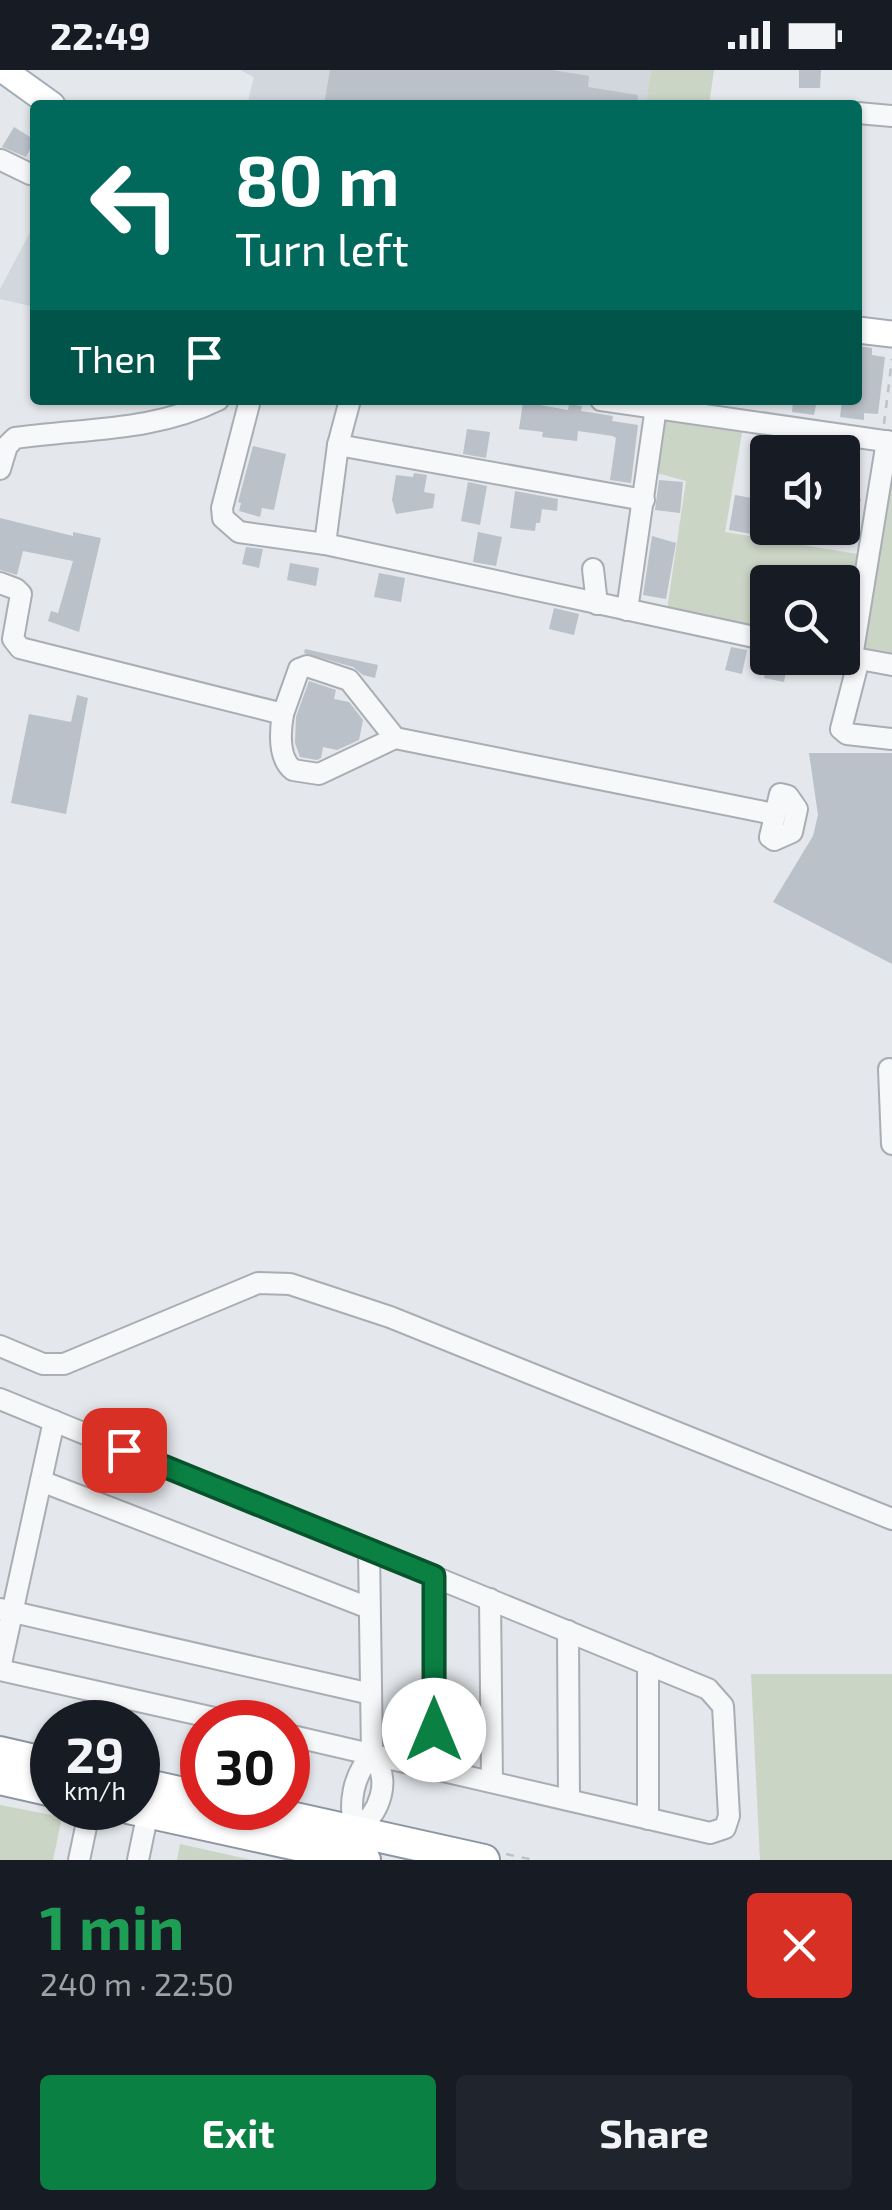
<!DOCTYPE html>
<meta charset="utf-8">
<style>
body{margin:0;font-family:"Exo 2",sans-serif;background:#20242c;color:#f1f3f6;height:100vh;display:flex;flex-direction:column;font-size:38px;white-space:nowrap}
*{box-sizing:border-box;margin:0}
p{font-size:32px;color:#9ea1a6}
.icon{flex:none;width:55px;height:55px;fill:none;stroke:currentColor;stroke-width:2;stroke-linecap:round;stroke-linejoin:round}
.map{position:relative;height:1790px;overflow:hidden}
.sheet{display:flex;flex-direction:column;background:#171b24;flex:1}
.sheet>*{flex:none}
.banner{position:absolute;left:30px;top:30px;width:832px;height:305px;border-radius:10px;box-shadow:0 2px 8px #0004;background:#00695c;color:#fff;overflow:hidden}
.tools{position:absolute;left:750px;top:365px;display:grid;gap:20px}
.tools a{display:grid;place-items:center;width:110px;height:110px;border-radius:10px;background:#171b24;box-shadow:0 2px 8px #0004;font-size:50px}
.speed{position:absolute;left:30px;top:1630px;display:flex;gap:20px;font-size:50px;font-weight:700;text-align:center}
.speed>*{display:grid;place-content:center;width:130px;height:130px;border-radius:50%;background:#171b24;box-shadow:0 2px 8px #0004;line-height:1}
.speed small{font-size:25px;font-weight:400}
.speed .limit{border:15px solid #d22;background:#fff;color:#111}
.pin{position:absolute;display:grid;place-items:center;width:85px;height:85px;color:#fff;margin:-42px;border-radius:20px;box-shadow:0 5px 15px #0006}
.me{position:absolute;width:110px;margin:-55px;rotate:0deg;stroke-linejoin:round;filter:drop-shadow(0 0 8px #0008)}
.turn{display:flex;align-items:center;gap:35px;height:210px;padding:0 40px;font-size:45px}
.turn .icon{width:130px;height:130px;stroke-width:2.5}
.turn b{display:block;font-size:70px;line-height:85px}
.then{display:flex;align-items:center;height:95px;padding:0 40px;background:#0003;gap:20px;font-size:38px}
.round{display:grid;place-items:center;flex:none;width:105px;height:105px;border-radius:10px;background:#20242c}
.summary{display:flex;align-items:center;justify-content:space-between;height:170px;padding:0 40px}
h1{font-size:60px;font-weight:700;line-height:75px;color:#1e9e55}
.cta{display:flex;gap:20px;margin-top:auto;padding:20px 40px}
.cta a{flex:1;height:115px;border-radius:10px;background:#0b8043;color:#fff;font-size:40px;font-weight:700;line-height:115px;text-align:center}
.cta a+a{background:#20242c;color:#f1f3f6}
.status{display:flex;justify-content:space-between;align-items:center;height:70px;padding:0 50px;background:#171b24;direction:ltr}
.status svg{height:28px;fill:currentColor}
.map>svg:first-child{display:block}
</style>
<div class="status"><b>22:49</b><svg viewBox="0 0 49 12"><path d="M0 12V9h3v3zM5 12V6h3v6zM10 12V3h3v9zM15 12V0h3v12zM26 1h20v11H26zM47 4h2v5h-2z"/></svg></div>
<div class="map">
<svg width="892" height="1790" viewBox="0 0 892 1790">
<rect width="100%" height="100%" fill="#e4e7eb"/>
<!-- built -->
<g fill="#d2d6dd">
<polygon points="240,0 651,0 646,35 247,35 254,7"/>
<polygon points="35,153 35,237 0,229 0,219"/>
</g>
<!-- green -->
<g fill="#cad5c5">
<polygon points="651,0 714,0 709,35 646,35"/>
<polygon points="663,347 743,357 725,462 863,485 844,578 842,512 768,512 767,564 667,540 686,411 657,403"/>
<polygon points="890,410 892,410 892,592 863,581"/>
<polygon points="751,1604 892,1604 892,1790 760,1790"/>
<polygon points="0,1735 62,1747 53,1790 0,1790"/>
<polygon points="180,1774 252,1790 177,1790"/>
</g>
<!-- building -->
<g fill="#bbc1c8">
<polygon points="330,0 552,0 589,6 588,17 638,25 637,35 324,35"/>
<polygon points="799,0 821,0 820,18 799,18"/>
<polygon points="14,57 35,70 26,87 2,77"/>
<polygon points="858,276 872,278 872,285 885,287 878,344 864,343 864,350 840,347 842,330 858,330"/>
<polygon points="793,330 817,330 814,345 792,342"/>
<polygon points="523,332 568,340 569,334 582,336 581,341 613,346 612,351 638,355 631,413 610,410 616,368 613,366 578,361 577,371 542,367 543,362 519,359"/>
<polygon points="467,359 490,362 486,388 463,384"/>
<polygon points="253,376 286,384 274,440 262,438 260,447 239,441 241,433 238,432"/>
<polygon points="757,399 768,401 768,467 729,460 735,425 752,428"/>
<polygon points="414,403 427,405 424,422 435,424 433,438 396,444 392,430 396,405 413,407"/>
<polygon points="659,410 683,412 680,443 655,440"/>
<polygon points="468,412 487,416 480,455 461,451"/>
<polygon points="515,421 558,429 557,441 542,439 540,453 536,453 535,461 510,458"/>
<polygon points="0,448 73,466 73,462 101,468 79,562 48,551 51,541 58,543 73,491 23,481 17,505 0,500"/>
<polygon points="478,462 502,467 496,496 473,492"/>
<polygon points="652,466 676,473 666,529 643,525"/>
<polygon points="246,477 263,479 259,498 242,494"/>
<polygon points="290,493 319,498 316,516 287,510"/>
<polygon points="379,503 405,508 401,532 374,527"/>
<polygon points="554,538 579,544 574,565 549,559"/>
<polygon points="731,577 747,580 742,604 725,600"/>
<polygon points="305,579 378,595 375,608 363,605 353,597 304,583"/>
<polygon points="768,588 789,588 784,612 764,608"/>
<polygon points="309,611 336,620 334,629 349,632 363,650 359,670 337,680 323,677 321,688 317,690 300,687 295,673 296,647"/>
<polygon points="77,625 88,628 66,744 11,733 29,644 71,652"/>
<polygon points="809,683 892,683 892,894 773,832 813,766 818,745"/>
</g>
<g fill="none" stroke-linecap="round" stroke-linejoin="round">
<defs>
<g id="minor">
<polyline points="858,43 892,46"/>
<polyline points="1,90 30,104 35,103"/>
<polyline points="250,330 222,438 223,448 239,462 325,474 768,570"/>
<polyline points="601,330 892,372"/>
<polyline points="338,375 644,430"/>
<path d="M0 399 7 376 15 368C85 358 152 362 218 330"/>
<polyline points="325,474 338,375 350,330"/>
<polyline points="593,499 597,534"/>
<path d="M0 513 16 519 21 524 13 569 20 578 283 644C280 662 278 688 293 700L319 704 395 668 774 744"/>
<polyline points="627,540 657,330"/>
<polyline points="849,587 892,595"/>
<polyline points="852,587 887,371"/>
<polyline points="859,589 841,659 847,664 892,669"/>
<polyline points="283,644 299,599 307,596 349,610 395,668"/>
<polygon points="780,724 788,726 797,739 792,762 774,770 770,767"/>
<polyline points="889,999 892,1074"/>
<polyline points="0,1276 43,1294 64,1294 258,1213 290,1214 390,1247 892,1449"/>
<polyline points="0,1329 708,1619 723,1636 729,1746 725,1758 710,1763 288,1665"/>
<polyline points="41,1411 369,1538"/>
<path d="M369 1480 372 1684C392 1710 381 1743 355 1761 348 1733 353 1706 372 1684"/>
<polyline points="490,1529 492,1712"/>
<polyline points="0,1539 371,1624"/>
<polyline points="568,1561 569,1730"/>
<polyline points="648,1594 648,1749"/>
<polyline points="0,1598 54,1351"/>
<polyline points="0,1600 232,1652"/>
<polyline points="434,1698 435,1506"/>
<polyline points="79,1790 90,1738"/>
<polyline points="138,1790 148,1742"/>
</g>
<g id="major">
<polyline points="6,2 52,35"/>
<polyline points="858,260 892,264"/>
</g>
<g id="highway">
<polyline points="0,1682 52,1694"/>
<polyline points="0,1709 52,1721"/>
<polyline points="138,1713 202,1727"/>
<polyline points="128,1738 365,1790"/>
<polyline points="250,1738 484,1790"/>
</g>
</defs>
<!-- minor casing -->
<use href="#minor" stroke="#a9aeb5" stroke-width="24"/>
<!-- major casing -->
<use href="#major" stroke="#a3acb7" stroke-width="29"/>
<!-- highway casing -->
<use href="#highway" stroke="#8b96a2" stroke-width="34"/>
<!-- path -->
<g stroke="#bdc2c6" stroke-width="2.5" stroke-dasharray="8 8" stroke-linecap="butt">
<polyline points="884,354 892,289"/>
<polyline points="842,427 861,430"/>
<polyline points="506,1784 534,1790"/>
</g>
<!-- minor -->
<use href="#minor" stroke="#f6f8f9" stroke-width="20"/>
<!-- major -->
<use href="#major" stroke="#fff" stroke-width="25"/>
<!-- highway -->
<use href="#highway" stroke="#fff" stroke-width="30"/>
</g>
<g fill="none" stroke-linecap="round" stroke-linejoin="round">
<defs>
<polyline id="route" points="124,1380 434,1506 434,1660"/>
</defs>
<!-- route casing -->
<use href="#route" stroke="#07532c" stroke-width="25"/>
<!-- route -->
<use href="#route" stroke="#0b8043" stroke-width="18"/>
</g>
</svg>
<div class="tools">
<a><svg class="icon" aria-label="sound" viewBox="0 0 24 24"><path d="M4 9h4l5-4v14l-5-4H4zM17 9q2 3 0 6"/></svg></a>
<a><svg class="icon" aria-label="search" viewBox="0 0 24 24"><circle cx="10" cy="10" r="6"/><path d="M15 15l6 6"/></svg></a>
</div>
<div class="speed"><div>29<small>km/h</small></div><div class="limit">30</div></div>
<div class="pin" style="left:124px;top:1380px;background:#d93025"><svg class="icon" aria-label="arrive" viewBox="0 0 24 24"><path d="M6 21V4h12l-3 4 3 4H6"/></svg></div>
<svg class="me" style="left:434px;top:1660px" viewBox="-20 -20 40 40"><circle r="19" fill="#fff"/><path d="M0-13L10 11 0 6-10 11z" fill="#0b8043"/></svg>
<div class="banner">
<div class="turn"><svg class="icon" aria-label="left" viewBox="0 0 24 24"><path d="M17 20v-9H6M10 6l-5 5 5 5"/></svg><div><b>80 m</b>Turn left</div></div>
<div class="then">Then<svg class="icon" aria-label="arrive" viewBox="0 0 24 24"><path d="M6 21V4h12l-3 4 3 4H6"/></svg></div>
</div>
</div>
<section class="sheet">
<div class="summary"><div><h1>1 min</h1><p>240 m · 22:50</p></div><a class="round" style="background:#d93025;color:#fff"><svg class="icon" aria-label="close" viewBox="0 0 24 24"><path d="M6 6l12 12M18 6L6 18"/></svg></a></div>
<div class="cta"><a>Exit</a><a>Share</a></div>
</section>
